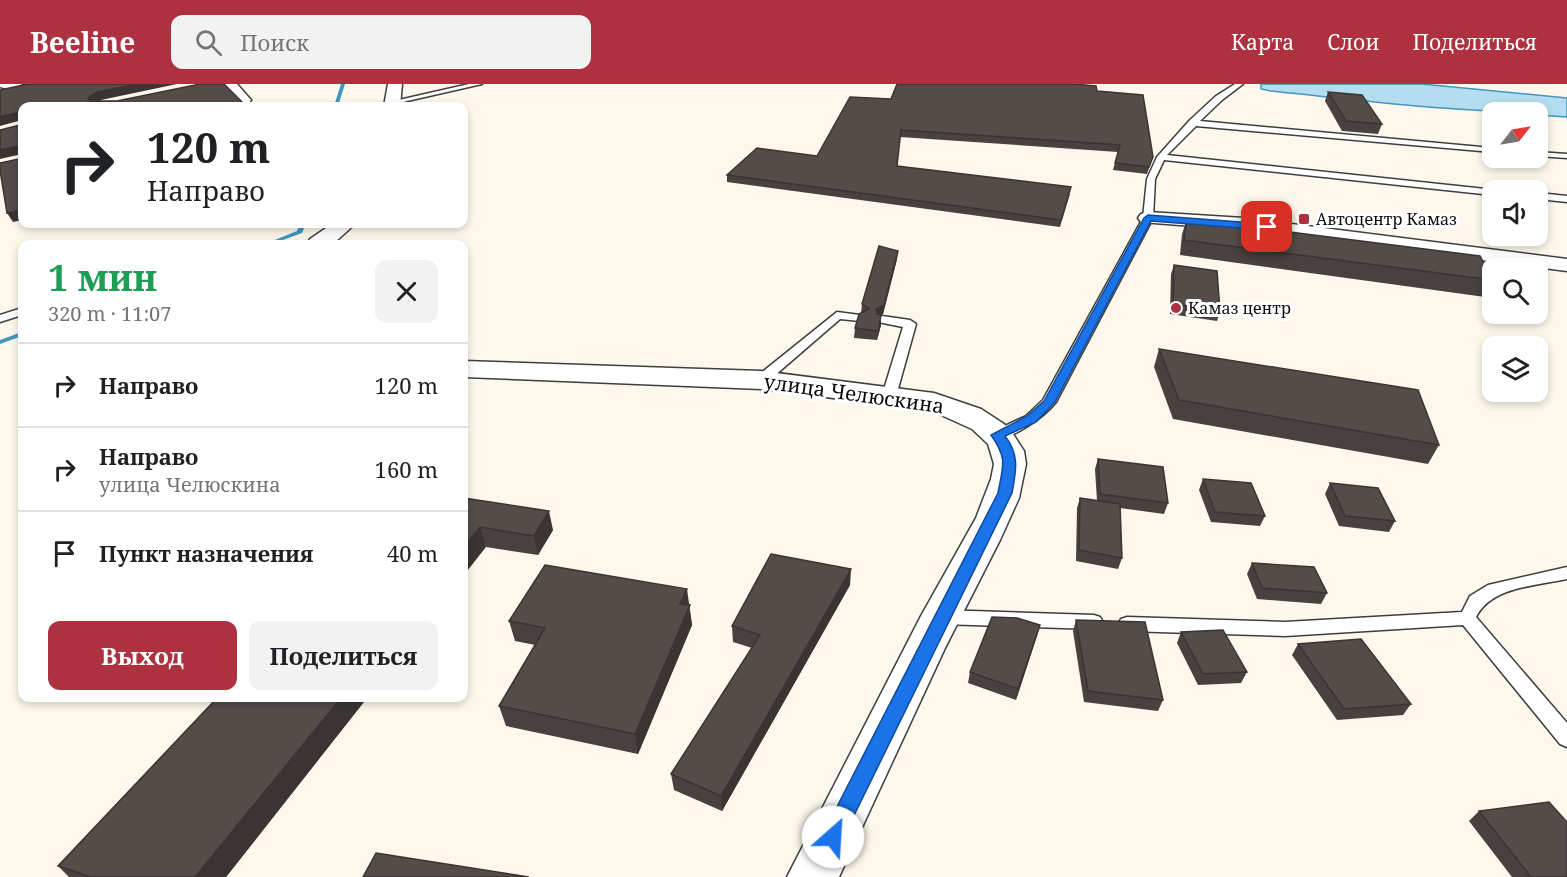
<!DOCTYPE html>
<html lang="ru">
<meta charset="utf-8">
<style>
body{margin:0;font-family:"Noto Serif",serif;background:#f2f2f2;color:#202124;height:100vh;display:flex;flex-direction:column;font-size:22px;white-space:nowrap}
*{box-sizing:border-box;margin:0}
p{font-size:20px;color:#757577}
.icon{flex:none;width:33px;height:33px;fill:none;stroke:currentColor;stroke-width:2;stroke-linecap:round;stroke-linejoin:round}
.map{position:relative;flex:1;overflow:hidden}
.drawer{position:absolute;left:18px;top:156px;width:450px;height:462px;display:flex;flex-direction:column;background:#fff;border-radius:12px;box-shadow:0 3px 9px #0003}
.drawer>*{flex:none}
.guide{position:absolute;left:18px;top:18px;width:450px;height:126px;border-radius:12px;box-shadow:0 3px 9px #0003;background:#fff;color:#202124;overflow:hidden}
.needle{width:39px;rotate:59deg}
.buttons{position:absolute;left:1482px;top:18px;display:grid;gap:12px}
.buttons a{display:grid;place-items:center;width:66px;height:66px;border-radius:12px;background:#fff;box-shadow:0 3px 9px #0003;font-size:30px}
.pin{position:absolute;display:grid;place-items:center;width:51px;height:51px;color:#fff;margin:-26px;border-radius:12px;box-shadow:0 3px 9px #0006}
.me{position:absolute;width:66px;margin:-33px;rotate:26deg;stroke-linejoin:round;filter:drop-shadow(0 0 4px #0008)}
.turn{display:flex;align-items:center;gap:21px;height:126px;padding:0 30px;font-size:27px}
.turn .icon{width:78px;height:78px;stroke-width:2.5}
.turn b{display:block;font-size:42px;line-height:51px}
.round{display:grid;place-items:center;flex:none;width:63px;height:63px;border-radius:12px;background:#f2f2f2}
.headline{display:flex;align-items:center;justify-content:space-between;height:102px;padding:0 30px}
h1{font-size:36px;font-weight:700;line-height:45px;color:#1e9e55}
.action{display:flex;gap:12px;margin-top:auto;padding:12px 30px}
.action a{flex:1;height:69px;border-radius:12px;background:#ad313f;color:#fff;font-size:24px;font-weight:700;line-height:69px;text-align:center}
.action a+a{background:#f2f2f2;color:#202124}
ul{padding:0;list-style:none}
li{display:flex;align-items:center;gap:18px;height:84px;padding:0 30px;border-top:2px solid #e0e0e0}
li div{flex:1}
li b{display:block;font-size:22px}
li em{font-style:normal}
header{display:flex;align-items:center;gap:36px;box-sizing:border-box;height:84px;padding:0 30px;background:#ad313f;color:#fff}
header strong{font-size:28px}
nav{display:flex;gap:33px;margin-inline-start:auto;font-size:21px}
.search{width:420px;height:54px;background:#f2f2f2;display:flex;align-items:center;gap:15px;box-sizing:border-box;padding:0 21px;border-radius:12px;color:#757577;font-size:22px}
.map>svg:first-child{display:block}
</style>
<header>
<strong>Beeline</strong>
<div class="search"><svg class="icon" aria-label="search" viewBox="0 0 24 24"><circle cx="10" cy="10" r="6"/><path d="M15 15l6 6"/></svg>Поиск</div>
<nav><a>Карта</a><a>Слои</a><a>Поделиться</a></nav>
</header>
<div class="map">
<svg width="1567" height="793" viewBox="0 0 1567 793">
<rect width="100%" height="100%" fill="#fdf8eb"/>
<!-- water -->
<path fill="#b4def0" stroke="#4296c0" stroke-width="1.5" d="M1261 0H1422L1567 14V33L1538 31V28C1449 28 1360 16 1271 7L1261 5Z"/>
<g fill="none" stroke-linecap="round" stroke-linejoin="round">
<!-- stream -->
<g fill="#4296c0" fill-rule="evenodd">
<polygon points="341,0 345,0 338,22 334,22"/>
<polygon points="300,140 306,140 302,149 272,160 265,160 297,147"/>
<polygon points="22,248 22,252 0,260 0,256"/>
</g>
<defs>
<g id="service">
<polygon points="469,0 482,0 394,20 390,18"/>
<path d="M1235 0H1243L1222 16 1200 37 1492 64V68L1196 42 1167 71 1495 106H1492V111L1164 76 1155 95 1153 134 1056 318C1045 332 1010 358 992 354L990 351 992 348 1026 332 1043 316 1143 134 1147 95 1157 73 1189 37 1216 12Z"/>
<polygon points="1538,68 1567,70 1567,74 1538,72"/>
<polygon points="1538,109 1567,112 1567,118 1538,115"/>
<polygon points="22,224 22,231 0,238 0,231"/>
<polygon points="837,228 860,231 866,234 860,237 840,235 766,299 756,299 755,296 756,293"/>
<polygon points="882,232 910,236 916,240 896,312 889,316 882,312 903,243 878,238 878,234"/>
<path d="M1567 483V495C1536 502 1492 502 1476 533L1567 639V663L1560 660 1463 541 1285 552 1127 547 1121 545 1118 540 1121 535 1127 533 1285 538 1462 528 1470 512 1488 501Z"/>
<polygon points="941,526 1094,531 1100,533 1103,538 1100,543 1094,545 941,540 935,538 932,533 935,528"/>
</g>
<g id="minor">
<polygon points="0,0 21,0 27,4 20,8 0,3"/>
<polygon points="223,0 237,0 251,16 249,19 239,19"/>
<polygon points="1148,128 1244,134 1567,175 1567,187 1244,146 1141,138 1138,134 1141,130"/>
</g>
<g id="tertiary">
<polygon points="388,0 402,0 400,22 384,22"/>
<polygon points="332,140 355,140 333,160 307,160 310,155"/>
<polygon points="464,277 761,287 934,309 981,325 1004,340 1013,350 1024,367 1026,380 1019,414 1000,456 945,564 839,793 787,793 921,532 976,434 991,395 994,380 988,360 972,345 930,326 761,305 464,293"/>
</g>
</defs>
<!-- service casing -->
<use href="#service" stroke="#3e3e3e" stroke-width="3"/>
<!-- minor casing -->
<use href="#minor" stroke="#3e3e3e" stroke-width="3"/>
<!-- tertiary casing -->
<use href="#tertiary" stroke="#3e3e3e" stroke-width="3"/>
<!-- service -->
<use href="#service" fill="#fff" fill-rule="evenodd"/>
<!-- minor -->
<use href="#minor" fill="#fff" fill-rule="evenodd"/>
<!-- tertiary -->
<use href="#tertiary" fill="#fff" fill-rule="evenodd"/>
</g>
<!-- wall -->
<g fill="#47413f">
<polygon points="1097,7 1153,73 1147,90 1113,86 1118,68 900,53 897,82 1070,110 1060,143 727,98 727,91 817,72 891,15"/>
<polygon points="1328,8 1382,40 1378,50 1342,47 1325,17"/>
<polygon points="1187,135 1492,194 1492,199 1485,213 1180,171 1182,150"/>
<polygon points="897,175 883,230 881,231 881,241 877,256 854,254 855,244 861,229 862,220"/>
<polygon points="1174,181 1220,227 1217,237 1170,230 1171,190"/>
<polygon points="1159,265 1439,361 1428,380 1173,335 1154,283"/>
<polygon points="1098,375 1168,419 1164,430 1120,424 1122,474 1118,485 1076,477 1077,424 1080,414 1097,417 1095,385"/>
<polygon points="1203,395 1265,432 1260,442 1211,438 1199,406"/>
<polygon points="1330,399 1395,437 1389,448 1339,442 1325,410"/>
<polygon points="464,414 553,446 538,471 486,463"/>
<polygon points="1252,479 1327,509 1321,520 1257,515 1247,490"/>
<polygon points="850,501 722,727 674,706 671,690 752,564 733,558 732,542"/>
<polygon points="689,521 692,541 638,670 506,642 499,622 535,561 515,557 509,537"/>
<polygon points="1076,536 1163,616 1158,627 1084,618 1073,547"/>
<polygon points="1040,541 1016,616 968,599 970,588"/>
<polygon points="1181,548 1247,588 1241,599 1198,601 1177,559"/>
<polygon points="1298,560 1411,620 1403,631 1337,636 1292,571"/>
<polygon points="217,614 367,614 226,793 69,793 58,782"/>
<polygon points="1479,727 1567,793 1512,793 1469,737"/>
</g>
<!-- shaded-wall -->
<g fill="#3a3533">
<polygon points="138,0 177,0 101,16 92,22 88,14 97,8"/>
<polygon points="19,28 22,36 0,42 0,33"/>
<polygon points="19,62 22,70 0,75 0,66"/>
<polygon points="22,126 22,136 13,138 7,129"/>
<polygon points="898,167 897,175 883,230 876,234 876,225"/>
<polygon points="881,231 881,241 877,256 878,247"/>
<polygon points="549,427 553,446 538,471 534,452"/>
<polygon points="480,443 486,463 464,491 464,463"/>
<polygon points="851,485 850,501 722,727 721,712"/>
<polygon points="687,505 692,541 638,670 635,650 680,520"/>
<polygon points="1040,541 1037,552 1016,616 1018,605"/>
<polygon points="341,614 367,614 226,793 195,793"/>
</g>
<!-- building -->
<g fill="#534c49" stroke="#3a3533" stroke-width="1.5">
<polygon points="28,0 138,0 97,8 88,14 90,17 117,17 200,0 224,0 246,22 22,22 22,126 7,129 0,86 0,79 19,75 19,62 0,66 0,46 20,41 19,28 0,33 0,6"/>
<polygon points="897,0 1074,0 1096,2 1097,7 1143,11 1153,73 1149,83 1115,79 1120,61 901,46 897,82 1071,103 1061,136 727,91 757,64 817,72 850,13 891,15"/>
<polygon points="1328,8 1362,11 1382,40 1346,37"/>
<polygon points="1187,135 1480,172 1492,194 1492,196 1184,156"/>
<polygon points="879,162 898,167 884,221 876,225 877,230 881,231 878,247 855,244 859,230 869,225 862,220"/>
<polygon points="1174,181 1217,187 1220,227 1173,220"/>
<polygon points="1159,265 1418,306 1439,361 1179,316"/>
<polygon points="1098,375 1163,383 1168,419 1100,410"/>
<polygon points="1203,395 1251,399 1265,432 1215,428"/>
<polygon points="1330,399 1378,404 1395,437 1345,432"/>
<polygon points="464,414 549,427 534,452 480,443 464,463"/>
<polygon points="1080,414 1120,420 1122,474 1079,466"/>
<polygon points="771,470 851,485 721,712 671,690 760,551 732,542"/>
<polygon points="1252,479 1314,483 1327,509 1262,504"/>
<polygon points="545,481 687,505 680,520 690,521 635,650 499,622 545,544 509,537"/>
<polygon points="992,533 1017,534 1040,541 1018,605 970,588"/>
<polygon points="1076,536 1145,538 1163,616 1088,607"/>
<polygon points="1223,546 1247,588 1203,590 1181,548"/>
<polygon points="1361,555 1411,620 1344,625 1298,560"/>
<polygon points="217,614 341,614 195,793 91,793 58,782"/>
<polygon points="1549,718 1567,738 1567,793 1531,793 1479,727"/>
<polygon points="376,769 529,793 363,793"/>
</g>
<!-- route -->
<path fill="#1a73e8" stroke="#114b97" stroke-width="1.5" d="M1148 131 1267 140 1272 143 1267 146 1151 137 1055 318 1036 338 1005 352C1020 371 1016 387 1012 409L840 760 833 763 825 760 822 753 825 746 998 409C1003 381 1008 375 991 351L1027 332 1044 317 1144 134Z"/>
<!-- markers -->
<g fill="#ad313f" stroke="#fff" stroke-width="2">
<rect x="1298" y="129" width="12" height="12" rx="3"/>
<circle cx="1176" cy="224" r="6"/>
</g>
<g text-anchor="middle" stroke-width="6" stroke-linejoin="round" paint-order="stroke">
<!-- far-poi labels -->
<g font-size="16" fill="#0b0b0b" stroke="#fff" text-anchor="start">
<text x="1316" y="141">Автоцентр Камаз</text>
<text x="1188" y="230">Камаз центр</text>
</g>
<!-- street labels -->
<g font-size="20" fill="#0b0b0b" stroke="#fff">
<text transform="translate(854 310) rotate(8)" y="7">улица Челюскина</text>
</g>
</g>
</svg>
<div class="buttons">
<a><svg class="needle" viewBox="-14 -14 28 28"><path d="M0-13l5 13h-10z" fill="#e53935"/><path d="M0 13l5-13h-10z" fill="#757577"/></svg></a>
<a><svg class="icon" aria-label="sound" viewBox="0 0 24 24"><path d="M4 9h4l5-4v14l-5-4H4zM17 9q2 3 0 6"/></svg></a>
<a><svg class="icon" aria-label="search" viewBox="0 0 24 24"><circle cx="10" cy="10" r="6"/><path d="M15 15l6 6"/></svg></a>
<a><svg class="icon" aria-label="layers" viewBox="0 0 24 24"><path d="M12 4l9 5-9 5-9-5zM3 14l9 5 9-5"/></svg></a>
</div>
<div class="pin" style="left:1267px;top:143px;background:#d93025"><svg class="icon" aria-label="arrive" viewBox="0 0 24 24"><path d="M6 21V4h12l-3 4 3 4H6"/></svg></div>
<svg class="me" style="left:833px;top:753px" viewBox="-20 -20 40 40"><circle r="19" fill="#fff"/><path d="M0-13L10 11 0 6-10 11z" fill="#1a73e8"/></svg>
<div class="guide">
<div class="turn"><svg class="icon" aria-label="right" viewBox="0 0 24 24"><path d="M7 20v-9h11M14 6l5 5-5 5"/></svg><div><b>120 m</b>Направо</div></div>
</div>
<section class="drawer">
<div class="headline"><div><h1>1 мин</h1><p>320 m · 11:07</p></div><a class="round"><svg class="icon" aria-label="close" viewBox="0 0 24 24"><path d="M6 6l12 12M18 6L6 18"/></svg></a></div>
<ul>
<li><svg class="icon" aria-label="right" viewBox="0 0 24 24"><path d="M7 20v-9h11M14 6l5 5-5 5"/></svg><div><b>Направо</b></div><em>120 m</em></li>
<li><svg class="icon" aria-label="right" viewBox="0 0 24 24"><path d="M7 20v-9h11M14 6l5 5-5 5"/></svg><div><b>Направо</b><p>улица Челюскина</p></div><em>160 m</em></li>
<li><svg class="icon" aria-label="arrive" viewBox="0 0 24 24"><path d="M6 21V4h12l-3 4 3 4H6"/></svg><div><b>Пункт назначения</b></div><em>40 m</em></li>
</ul>
<div class="action"><a>Выход</a><a>Поделиться</a></div>
</section>
</div>
